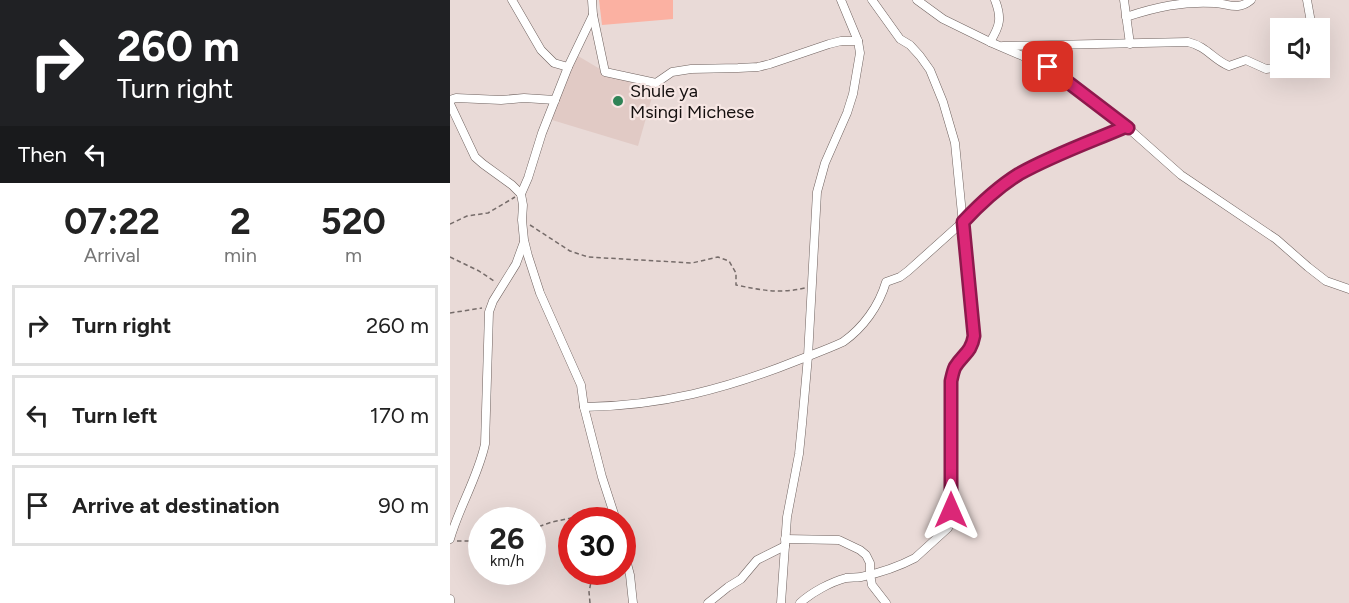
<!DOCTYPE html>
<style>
body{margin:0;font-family:Figtree,sans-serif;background:#f6f6f6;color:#222;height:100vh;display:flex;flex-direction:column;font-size:22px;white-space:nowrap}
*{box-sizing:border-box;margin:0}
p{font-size:20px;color:#767676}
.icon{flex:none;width:33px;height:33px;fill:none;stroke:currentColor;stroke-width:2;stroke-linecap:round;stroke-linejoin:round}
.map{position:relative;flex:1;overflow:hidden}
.drawer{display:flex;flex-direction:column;background:#fff;width:450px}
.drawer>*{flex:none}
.top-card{background:#202124;color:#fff;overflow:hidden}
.buttons{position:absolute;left:820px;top:18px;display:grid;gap:12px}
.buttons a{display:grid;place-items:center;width:60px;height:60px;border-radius:0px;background:#fff;box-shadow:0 6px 24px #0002;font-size:30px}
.speed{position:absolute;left:18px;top:507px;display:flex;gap:12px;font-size:30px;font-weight:700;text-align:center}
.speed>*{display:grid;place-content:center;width:78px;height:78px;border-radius:50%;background:#fff;box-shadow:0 6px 24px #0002;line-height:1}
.speed small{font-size:15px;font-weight:400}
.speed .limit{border:9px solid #d22;background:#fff;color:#111}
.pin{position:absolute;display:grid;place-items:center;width:51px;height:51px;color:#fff;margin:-26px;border-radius:12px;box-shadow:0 3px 9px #0006}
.me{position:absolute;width:66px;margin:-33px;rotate:0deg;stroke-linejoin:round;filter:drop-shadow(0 0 4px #0008)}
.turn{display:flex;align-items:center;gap:21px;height:126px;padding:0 18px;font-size:27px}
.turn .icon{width:78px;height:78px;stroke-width:2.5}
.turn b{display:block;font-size:42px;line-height:51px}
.then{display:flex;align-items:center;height:57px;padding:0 18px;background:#0003;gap:12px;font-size:22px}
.eta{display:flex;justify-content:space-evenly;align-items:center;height:102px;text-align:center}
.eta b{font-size:36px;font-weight:700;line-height:42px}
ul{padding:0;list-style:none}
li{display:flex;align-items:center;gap:18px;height:81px;margin:0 12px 9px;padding:0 6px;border:3px solid #e0e0e0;border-radius:0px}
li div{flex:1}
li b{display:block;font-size:22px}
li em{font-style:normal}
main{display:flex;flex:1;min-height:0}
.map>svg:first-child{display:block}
</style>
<main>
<section class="drawer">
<div class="top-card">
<div class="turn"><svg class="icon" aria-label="right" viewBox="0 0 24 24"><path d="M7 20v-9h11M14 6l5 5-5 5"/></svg><div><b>260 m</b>Turn right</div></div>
<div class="then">Then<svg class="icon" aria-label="left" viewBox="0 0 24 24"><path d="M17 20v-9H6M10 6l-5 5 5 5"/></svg></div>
</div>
<div class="eta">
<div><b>07:22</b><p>Arrival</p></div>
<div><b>2</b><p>min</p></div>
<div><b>520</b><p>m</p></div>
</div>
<ul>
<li><svg class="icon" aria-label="right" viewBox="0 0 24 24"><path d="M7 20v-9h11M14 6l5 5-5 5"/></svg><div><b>Turn right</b></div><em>260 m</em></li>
<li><svg class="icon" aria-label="left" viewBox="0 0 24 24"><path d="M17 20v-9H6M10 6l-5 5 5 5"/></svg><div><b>Turn left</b></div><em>170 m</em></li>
<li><svg class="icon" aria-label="arrive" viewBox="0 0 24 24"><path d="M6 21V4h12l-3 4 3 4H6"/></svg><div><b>Arrive at destination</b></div><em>90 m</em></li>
</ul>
</section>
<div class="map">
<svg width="899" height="603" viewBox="0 0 899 603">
<rect width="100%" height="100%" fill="#e9dad7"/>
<!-- built -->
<polygon fill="#e1cac5" points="123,53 155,72 206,83 188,146 102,120"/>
<!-- green -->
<polygon fill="#fbb1a2" points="149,0 223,0 223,19 152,25"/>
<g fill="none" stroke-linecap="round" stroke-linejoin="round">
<defs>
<g id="minor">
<polyline points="62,0 91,50 104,63 118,67"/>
<polyline points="142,0 143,15 155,72 206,83 222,72 241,69 288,68 308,67 320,64 379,44 391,41 408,41"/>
<polyline points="467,0 493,19 540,42 598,67 669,120 731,175 826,239 858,267 876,281 899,289"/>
<polyline points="674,0 680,44"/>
<polyline points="857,0 862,28"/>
<path d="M676 17C706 7 733 1 765 3 779 4 788 11 801 0"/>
<path d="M540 42C550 26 552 18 545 0"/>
<path d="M553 46 738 42C758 47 762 59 779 66L796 60 816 69 831 67"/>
<polyline points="0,100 6,98 51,100 74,98 105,100"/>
<polyline points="0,104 25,157 33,164 62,185 71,194 73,205 72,220 74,240 78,256 90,293 131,385 134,407 152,477 166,520"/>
<polyline points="71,194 78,178 92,133 118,67 143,15"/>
<path d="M134 407C211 406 276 389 346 361 361 355 378 349 393 342 413 328 429 306 436 282L450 277 458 271 555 184C592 159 634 144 675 127L677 128"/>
<path d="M0 539C9 507 28 477 35 444L39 312 43 301 66 264 74 242"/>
<polyline points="335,539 389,540 410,550 416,555 420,563 420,574 422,585 436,603"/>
<polyline points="172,545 180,575 183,603"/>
<polyline points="0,599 0,603"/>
<polyline points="258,603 278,587 291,579 307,560 335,546"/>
<polyline points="331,603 337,517 349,454 352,424 358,356 367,192 375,163 397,113 403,94 410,53 408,41 391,0"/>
<path d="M350 603C362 592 381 582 396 578 401 577 406 578 411 577 429 573 448 567 465 558L498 528 501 519V381C502 377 503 371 505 367 513 354 521 353 524 336L505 143 493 102 480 70 470 56 460 45 450 39 422 0"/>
</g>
</defs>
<!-- minor casing -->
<use href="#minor" stroke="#6f625f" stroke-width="9"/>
<!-- path -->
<g stroke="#766c6a" stroke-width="1.5" stroke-dasharray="4.5 3" stroke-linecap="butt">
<polyline points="0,224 17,216 38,213 65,197"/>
<path d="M80 225 120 251 138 257 242 263 268 257 279 261 286 273V285C311 290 329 294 355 288"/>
<polyline points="0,257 29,271 44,281 45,283"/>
<polyline points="0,313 32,308"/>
<polyline points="152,520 155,513"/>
<polyline points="82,529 102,522 154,511"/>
<polyline points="7,541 32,541"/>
<polyline points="140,603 139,592 143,572"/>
</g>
<!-- minor -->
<use href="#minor" stroke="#fff" stroke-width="8"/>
</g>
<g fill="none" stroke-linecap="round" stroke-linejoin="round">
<defs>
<path id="route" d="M501 510V381C502 377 503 371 505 367 513 354 521 353 524 336L513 222C529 205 548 187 569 174 603 155 640 142 675 127L678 128 598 67"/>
</defs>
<!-- route casing -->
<use href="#route" stroke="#8e194d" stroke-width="15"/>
<!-- route -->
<use href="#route" stroke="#db2777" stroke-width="10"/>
</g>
<!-- markers -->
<circle fill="#2f8356" stroke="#f7e7e4" stroke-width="2" cx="168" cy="101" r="6"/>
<g text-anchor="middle" stroke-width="4.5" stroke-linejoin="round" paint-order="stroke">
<!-- poi labels -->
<g font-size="18" fill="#15100f" stroke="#f7e7e4" text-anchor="start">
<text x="180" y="97">Shule ya<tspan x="180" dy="21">Msingi Michese</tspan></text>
</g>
</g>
</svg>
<div class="buttons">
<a><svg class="icon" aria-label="sound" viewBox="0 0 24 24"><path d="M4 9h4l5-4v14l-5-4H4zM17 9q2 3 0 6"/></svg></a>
</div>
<div class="speed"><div>26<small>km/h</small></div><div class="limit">30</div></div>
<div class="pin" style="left:598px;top:67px;background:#d93025"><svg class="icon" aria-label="arrive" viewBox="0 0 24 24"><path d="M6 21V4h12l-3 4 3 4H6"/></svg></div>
<svg class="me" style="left:501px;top:510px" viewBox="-20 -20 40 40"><path d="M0-17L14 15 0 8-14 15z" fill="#db2777" stroke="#fff" stroke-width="4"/></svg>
</div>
</main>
